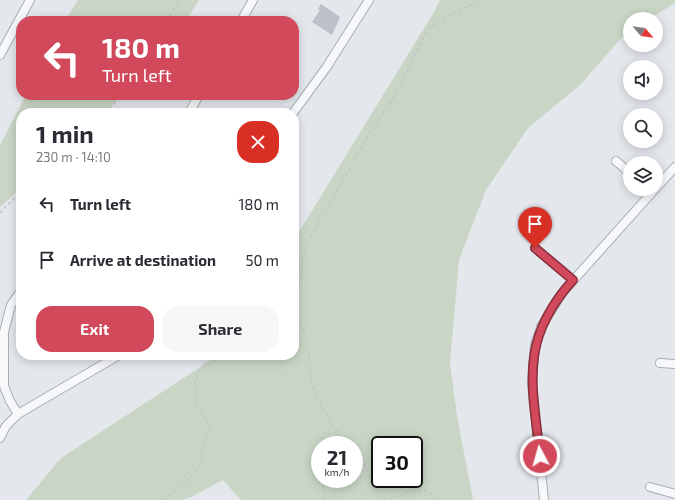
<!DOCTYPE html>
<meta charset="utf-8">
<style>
body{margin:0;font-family:"Exo 2",sans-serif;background:#f7f7f7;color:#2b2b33;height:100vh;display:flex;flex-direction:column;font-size:15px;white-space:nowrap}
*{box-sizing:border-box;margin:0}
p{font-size:13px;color:#7c7c81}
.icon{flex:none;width:22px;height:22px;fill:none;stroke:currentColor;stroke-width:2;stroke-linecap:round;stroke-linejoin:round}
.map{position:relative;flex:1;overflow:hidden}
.drawer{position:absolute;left:16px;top:108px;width:283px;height:252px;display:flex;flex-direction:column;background:#fff;border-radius:16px;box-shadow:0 2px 10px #0003}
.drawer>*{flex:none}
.guide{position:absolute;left:16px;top:16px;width:283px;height:84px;border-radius:16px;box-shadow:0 2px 10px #0003;background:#d1495b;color:#fff;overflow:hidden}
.needle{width:26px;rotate:118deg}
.fabs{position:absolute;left:623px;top:12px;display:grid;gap:8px}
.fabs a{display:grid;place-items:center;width:40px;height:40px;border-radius:50%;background:#fff;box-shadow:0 2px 10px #0003;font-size:20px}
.speed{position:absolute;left:311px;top:436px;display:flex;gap:8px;font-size:20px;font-weight:700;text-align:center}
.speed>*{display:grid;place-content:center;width:52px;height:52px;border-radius:50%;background:#fff;box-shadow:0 2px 10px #0003;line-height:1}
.speed small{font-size:10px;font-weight:400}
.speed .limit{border:2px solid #111;border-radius:6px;background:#fff;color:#111}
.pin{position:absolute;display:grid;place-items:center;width:34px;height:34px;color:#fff;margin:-41px -17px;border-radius:50% 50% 50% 0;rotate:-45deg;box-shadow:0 0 4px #0007}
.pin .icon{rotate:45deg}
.me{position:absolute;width:44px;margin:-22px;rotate:354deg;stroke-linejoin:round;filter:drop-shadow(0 0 3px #0008)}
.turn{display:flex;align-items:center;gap:14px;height:84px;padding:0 20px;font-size:18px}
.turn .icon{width:52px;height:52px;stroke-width:2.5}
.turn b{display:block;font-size:28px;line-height:34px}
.round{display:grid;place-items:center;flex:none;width:42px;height:42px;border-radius:16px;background:#f7f7f7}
.headline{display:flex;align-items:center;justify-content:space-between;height:68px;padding:0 20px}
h1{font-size:24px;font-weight:700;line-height:30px}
.primary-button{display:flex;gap:8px;margin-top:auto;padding:8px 20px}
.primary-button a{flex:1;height:46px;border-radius:16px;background:#d1495b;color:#fff;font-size:16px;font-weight:700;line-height:46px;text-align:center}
.primary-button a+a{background:#f7f7f7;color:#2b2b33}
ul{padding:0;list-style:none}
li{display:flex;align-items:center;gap:12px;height:56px;padding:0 20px}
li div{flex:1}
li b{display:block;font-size:15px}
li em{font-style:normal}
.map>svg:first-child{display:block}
</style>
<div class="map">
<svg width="675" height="500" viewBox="0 0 675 500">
<rect width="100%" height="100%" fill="#e4e7ec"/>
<!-- green -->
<g fill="#c9d6c5" fill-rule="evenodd">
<polygon points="78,0 199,0 186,21 65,21"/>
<path d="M440 0H675V3L649 19H630V31L625 34 580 85 528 128 486 190 459 260 450 363 457 416 473 500H241L223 480 191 497 181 500H26L61 458 199 368 214 355H294V240L434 12ZM320 445H354V479H320ZM380 445H414V479H380Z"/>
<polygon points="26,95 123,95 103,113 21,113 21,188 0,207 0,145"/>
</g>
<!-- building -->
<polygon fill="#bbc0ca" points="321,4 340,17 332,35 312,22 320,10 318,9"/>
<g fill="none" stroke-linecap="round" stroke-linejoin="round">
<defs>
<g id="street">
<polyline points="241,21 253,0"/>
<polyline points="0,55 30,0"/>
<polyline points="189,113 199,95"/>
<polyline points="293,113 326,68 369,0"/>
<polyline points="616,161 630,173"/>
<polyline points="656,188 675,167"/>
<polyline points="535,248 573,280"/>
<polyline points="660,363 675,364"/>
<polyline points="18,414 10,401 4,386 4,332 11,305 21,291"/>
<polyline points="0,438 6,426 18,414 119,355"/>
<polyline points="650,487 675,494"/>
<polyline points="544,500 532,383 535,345 541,327 562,293 655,189"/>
</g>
</defs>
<!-- street casing -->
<use href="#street" stroke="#a9aeb7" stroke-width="10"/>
<!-- path -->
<g stroke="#c2c5cb" stroke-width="1.5" stroke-dasharray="3 3" stroke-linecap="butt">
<polyline points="166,21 180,0"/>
<polyline points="105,113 123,95"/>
<path d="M0 213C8 203 17 199 21 187"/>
<polyline points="294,288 301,280 302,261 310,238 370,132 396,94 425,34 432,26 444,18 481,0"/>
<path d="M294 320C314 331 306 364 312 383 317 403 334 428 346 445"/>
<polyline points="320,451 320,440 331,424"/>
<path d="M354 456C357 459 362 462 365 466 373 476 369 495 384 499 401 500 423 477 434 500"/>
<polyline points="323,479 324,500"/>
<polyline points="164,500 184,484 201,466 202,446 210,427 196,404 195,383 198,373 203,368 225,355"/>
</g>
<!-- street -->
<use href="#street" stroke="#f7f8fa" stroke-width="8"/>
</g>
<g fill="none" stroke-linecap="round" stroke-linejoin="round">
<defs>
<path id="route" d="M535 248 573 280C519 340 532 383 540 456"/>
</defs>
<!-- route casing -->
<use href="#route" stroke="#882f3b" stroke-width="10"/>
<!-- route -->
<use href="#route" stroke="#d1495b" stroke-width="7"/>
</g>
</svg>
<div class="fabs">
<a><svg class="needle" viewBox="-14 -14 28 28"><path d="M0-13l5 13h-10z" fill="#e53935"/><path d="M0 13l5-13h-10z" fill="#7c7c81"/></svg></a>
<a><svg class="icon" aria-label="sound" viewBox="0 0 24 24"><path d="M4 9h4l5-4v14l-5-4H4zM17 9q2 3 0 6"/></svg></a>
<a><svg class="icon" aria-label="search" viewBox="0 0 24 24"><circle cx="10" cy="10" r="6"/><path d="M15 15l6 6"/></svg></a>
<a><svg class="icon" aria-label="layers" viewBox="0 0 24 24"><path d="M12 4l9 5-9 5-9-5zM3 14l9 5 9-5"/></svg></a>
</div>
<div class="speed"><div>21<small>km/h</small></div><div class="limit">30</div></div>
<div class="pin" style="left:535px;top:248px;background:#d93025"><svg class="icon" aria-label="arrive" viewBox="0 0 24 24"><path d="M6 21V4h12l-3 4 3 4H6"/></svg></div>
<svg class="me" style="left:540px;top:456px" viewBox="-20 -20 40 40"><circle r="17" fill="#d1495b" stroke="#fff" stroke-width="3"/><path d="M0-11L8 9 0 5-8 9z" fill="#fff"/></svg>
<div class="guide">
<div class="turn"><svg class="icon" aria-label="left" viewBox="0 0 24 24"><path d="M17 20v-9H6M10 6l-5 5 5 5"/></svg><div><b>180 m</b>Turn left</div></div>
</div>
<section class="drawer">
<div class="headline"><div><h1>1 min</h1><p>230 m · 14:10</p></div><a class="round" style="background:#d93025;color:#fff"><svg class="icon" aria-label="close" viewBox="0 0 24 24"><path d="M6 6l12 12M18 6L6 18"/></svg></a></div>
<ul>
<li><svg class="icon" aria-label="left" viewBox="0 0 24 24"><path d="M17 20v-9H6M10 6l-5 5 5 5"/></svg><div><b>Turn left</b></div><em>180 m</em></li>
<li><svg class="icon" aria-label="arrive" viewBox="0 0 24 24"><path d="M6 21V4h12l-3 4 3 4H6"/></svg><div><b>Arrive at destination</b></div><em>50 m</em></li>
</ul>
<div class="primary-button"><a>Exit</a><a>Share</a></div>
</section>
</div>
